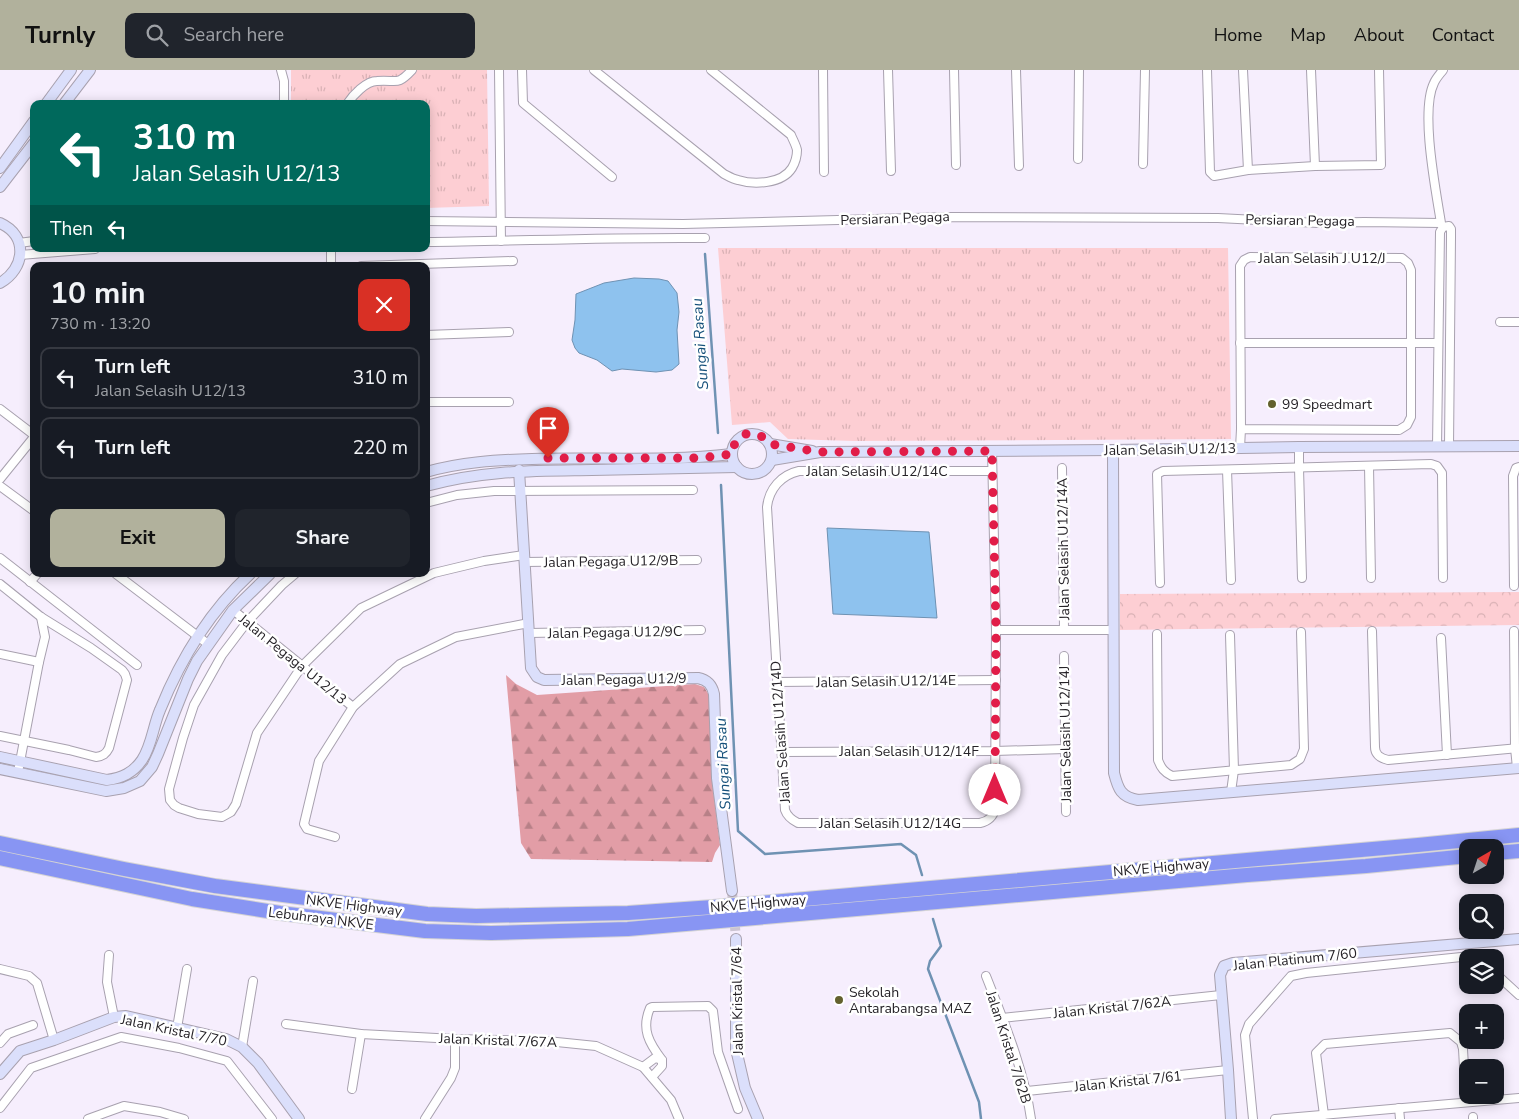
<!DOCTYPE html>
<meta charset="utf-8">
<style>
body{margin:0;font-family:"Nunito Sans",sans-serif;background:#20242c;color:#f1f3f6;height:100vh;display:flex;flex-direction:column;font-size:19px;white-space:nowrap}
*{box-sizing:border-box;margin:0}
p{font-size:16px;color:#9ea1a6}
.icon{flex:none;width:28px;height:28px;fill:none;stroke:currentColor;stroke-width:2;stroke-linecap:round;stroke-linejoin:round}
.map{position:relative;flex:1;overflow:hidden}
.side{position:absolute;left:30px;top:192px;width:400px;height:315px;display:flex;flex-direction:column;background:#171b24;border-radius:10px;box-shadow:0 2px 12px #0003}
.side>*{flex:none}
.guide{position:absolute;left:30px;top:30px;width:400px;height:152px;border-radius:10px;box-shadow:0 2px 12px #0003;background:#00695c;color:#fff;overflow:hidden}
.needle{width:32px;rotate:39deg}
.buttons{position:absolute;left:1459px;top:769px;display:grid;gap:10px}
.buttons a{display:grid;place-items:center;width:45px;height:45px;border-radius:10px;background:#171b24;box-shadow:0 2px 12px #0003;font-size:25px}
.pin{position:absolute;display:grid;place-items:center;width:42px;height:42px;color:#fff;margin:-51px -21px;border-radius:50% 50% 50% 0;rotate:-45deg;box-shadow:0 0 5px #0007}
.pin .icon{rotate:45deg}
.me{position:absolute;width:55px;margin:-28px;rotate:0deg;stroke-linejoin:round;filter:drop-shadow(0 0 4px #0008)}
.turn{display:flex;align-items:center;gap:18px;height:105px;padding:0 20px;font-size:22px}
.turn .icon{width:65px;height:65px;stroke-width:2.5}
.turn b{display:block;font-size:35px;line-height:42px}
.then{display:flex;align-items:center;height:48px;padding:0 20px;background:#0003;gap:10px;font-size:19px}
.round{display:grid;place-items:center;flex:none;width:52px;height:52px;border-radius:10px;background:#20242c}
.overview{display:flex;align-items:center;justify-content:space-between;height:85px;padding:0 20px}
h1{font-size:30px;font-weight:700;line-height:38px}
.button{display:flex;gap:10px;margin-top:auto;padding:10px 20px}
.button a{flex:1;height:58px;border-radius:10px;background:#b1b19c;color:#111;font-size:20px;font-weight:700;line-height:58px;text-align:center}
.button a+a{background:#20242c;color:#f1f3f6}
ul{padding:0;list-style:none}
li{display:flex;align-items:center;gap:15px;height:62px;margin:0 10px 8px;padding:0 10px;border:2px solid #363941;border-radius:10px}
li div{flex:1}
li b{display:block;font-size:19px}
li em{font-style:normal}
header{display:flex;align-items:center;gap:30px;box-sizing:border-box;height:70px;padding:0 25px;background:#b1b19c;color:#111}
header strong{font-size:24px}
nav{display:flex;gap:28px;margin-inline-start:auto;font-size:18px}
.search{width:350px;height:45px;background:#20242c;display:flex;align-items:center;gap:12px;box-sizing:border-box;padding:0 18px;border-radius:10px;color:#9ea1a6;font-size:19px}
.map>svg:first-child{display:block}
</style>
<header>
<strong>Turnly</strong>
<div class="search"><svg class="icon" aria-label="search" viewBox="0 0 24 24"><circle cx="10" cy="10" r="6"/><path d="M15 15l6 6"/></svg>Search here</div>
<nav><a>Home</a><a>Map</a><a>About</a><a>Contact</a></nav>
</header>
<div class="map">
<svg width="1519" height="1049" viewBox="0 0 1519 1049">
<defs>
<pattern id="grass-tufts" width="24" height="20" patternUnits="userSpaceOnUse" patternTransform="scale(1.25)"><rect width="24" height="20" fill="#fdced3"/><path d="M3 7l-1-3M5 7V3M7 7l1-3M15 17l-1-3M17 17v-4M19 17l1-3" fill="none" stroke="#d9b1b5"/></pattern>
<pattern id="forest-firs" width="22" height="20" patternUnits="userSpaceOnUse" patternTransform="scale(1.25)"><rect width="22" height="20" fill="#e29da6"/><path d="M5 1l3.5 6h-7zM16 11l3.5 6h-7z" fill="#b78087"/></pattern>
<pattern id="park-crowns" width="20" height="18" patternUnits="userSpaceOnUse" patternTransform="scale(1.25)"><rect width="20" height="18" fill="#fdced3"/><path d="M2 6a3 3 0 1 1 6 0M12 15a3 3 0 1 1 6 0" fill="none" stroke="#d9b1b5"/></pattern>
</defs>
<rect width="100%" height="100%" fill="#f6eefd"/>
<!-- grass -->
<g fill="url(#grass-tufts)">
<polygon points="291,0 487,0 489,136 426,138 426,34 291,34"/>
<polygon points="718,178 1228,178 1231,369 854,371 788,369 770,352 732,355"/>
</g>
<!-- forest -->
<polygon fill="url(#forest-firs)" points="506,605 516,614 537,625 695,614 704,617 709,625 712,711 720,775 715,783 712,792 531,789 521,773"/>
<!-- park -->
<polygon fill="url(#park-crowns)" points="1519,522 1519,555 1120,560 1120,524"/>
<!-- water -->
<g fill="#8ec2ee" stroke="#6f92b3">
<polygon points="634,208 659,209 668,211 677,223 679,242 677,260 679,294 672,300 656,302 622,299 612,301 597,290 579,283 575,278 572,270 575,250 576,224 604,213"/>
<polygon points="827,458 929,462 937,548 833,544"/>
</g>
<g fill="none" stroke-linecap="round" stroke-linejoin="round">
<!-- stream -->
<g stroke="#6f92b3" stroke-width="2.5">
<polyline points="705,184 718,363"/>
<polyline points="721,415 738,761 765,784 901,774 916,785 922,805"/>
<polyline points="933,849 941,876 930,891 928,899 979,1032 981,1049"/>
</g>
<!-- secondary-tunnel -->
<polyline stroke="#ccc5d2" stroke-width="10" stroke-dasharray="10 5" stroke-linecap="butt" points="732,821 736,869"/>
<defs>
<g id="street">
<polyline points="281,0 284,11 284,34"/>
<polyline points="499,0 501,171"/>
<polyline points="522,0 523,33 612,107"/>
<path d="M594 0 724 104C728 106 733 109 738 110 754 115 782 114 792 98 795 93 797 86 797 80 796 75 793 70 791 65L711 0"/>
<polyline points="823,0 824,102"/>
<polyline points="888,0 891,101"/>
<polyline points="954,0 956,95"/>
<polyline points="1016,0 1019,96"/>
<polyline points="1207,0 1210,102 1214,106 1248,100 1315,96 1381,95 1379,0"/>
<polyline points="1243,0 1248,100"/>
<polyline points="1311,0 1315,96"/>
<path d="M347 34C353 25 366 11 377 11 397 9 396 17 412 0"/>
<polyline points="1078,89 1079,0"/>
<polyline points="1143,94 1145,0"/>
<path d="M426 151 683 154 951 147 1218 148 1318 153 1364 152 1441 153C1436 121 1420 41 1434 13 1436 8 1440 4 1443 0"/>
<path d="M426 172C519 171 612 167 705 168"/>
<polyline points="19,173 34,171"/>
<polyline points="20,185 95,179"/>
<polyline points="331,196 331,179"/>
<polyline points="361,196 513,191"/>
<polyline points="1500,252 1519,252"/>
<polyline points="426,265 509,262"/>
<polyline points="1240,273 1438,273"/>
<polyline points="426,332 509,332"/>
<polyline points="0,339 34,365"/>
<polyline points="1299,377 1299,398 1302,508"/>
<polyline points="1437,377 1440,162 1443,157 1449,156 1451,159 1451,167 1449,377"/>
<polyline points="1240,378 1241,359 1240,196 1244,190 1250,187 1402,188 1408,193 1411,200 1411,347 1407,355 1399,360 1241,359"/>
<path d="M992 381 996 560 995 739C993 747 989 751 980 753H798C792 750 787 746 785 740L767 437C769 419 781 405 799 401H992"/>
<polyline points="1369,396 1371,508"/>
<polyline points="1062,398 1064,559"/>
<polyline points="1227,400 1231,510"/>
<polyline points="0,409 34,367"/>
<polyline points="0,416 34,441"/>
<polyline points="426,433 457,425 494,421 693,420"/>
<polyline points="0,488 137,595"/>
<polyline points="524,492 697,490"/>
<polyline points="116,504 208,574"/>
<polyline points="295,504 282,515 247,552 222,585 194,635 183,668 169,719 170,730 174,735 179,738 198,744 222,747 231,742 236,734 257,663 302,596 361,538 434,503 484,491 524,485"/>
<polyline points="30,512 37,504"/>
<polyline points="1160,513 1157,404 1163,401 1431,394 1437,396 1442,403 1443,508"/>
<path d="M0 514 41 547 91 578 122 600 125 604 127 610 109 678C106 684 103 686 96 687L69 680 0 666"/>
<polyline points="1514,516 1513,406 1516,398 1519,397"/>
<polyline points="233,540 353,637"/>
<polyline points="996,560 1113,560"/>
<path d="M1372 561 1375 677C1375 685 1380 688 1388 690L1519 678"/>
<polyline points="1514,561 1515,678 1517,698"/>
<polyline points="529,563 701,560"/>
<path d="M1157 564 1158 690C1161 698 1164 702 1172 706L1291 695 1300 689 1304 679 1301 562"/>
<polyline points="1230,565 1234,700 1231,722"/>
<polyline points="1441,568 1447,685"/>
<polyline points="0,584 39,592"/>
<polyline points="1064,586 1066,742"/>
<polyline points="777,612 996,610"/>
<polyline points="782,682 995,681 1065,679"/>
<polyline points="19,697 39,592 45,567 41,547"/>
<polyline points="335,767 307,759 304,754 319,691 353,637 400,594 456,567 529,553"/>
<polyline points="109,885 107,912 114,947"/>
<polyline points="0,899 29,906 37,913 54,970"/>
<polyline points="1495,903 1519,925"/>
<path d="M986 906C1004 952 1024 999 1031 1049"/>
<polyline points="1002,948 1221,925"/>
<polyline points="286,954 361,964 455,969 547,971 596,976 643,997 671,1030 679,1049"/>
<polyline points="177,958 187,899"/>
<polyline points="0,973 8,964 33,955"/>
<polyline points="242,977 253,911"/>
<polyline points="643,997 655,988 662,990"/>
<path d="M652 1007 662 996V990C649 973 641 959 650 938L652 937 708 936 713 941 718 982 738 1039"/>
<polyline points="352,1019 361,964"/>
<polyline points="1027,1021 1228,1000"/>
<polyline points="0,1038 31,998 121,967 179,978 227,991 272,1049"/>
<polyline points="1399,1038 1400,1049"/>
<polyline points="1324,1045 1316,983 1325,974 1450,963 1461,972 1463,979 1466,1032"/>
<polyline points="1473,1047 1473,1049"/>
<polyline points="88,1049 124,1036 160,1042 184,1049"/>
<polyline points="425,1049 451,1008 455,998 455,969"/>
<polyline points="1253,1049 1245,965 1249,954 1291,906 1306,903 1471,886 1473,888"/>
<polyline points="1275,1049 1519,1028"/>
</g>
<g id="secondary">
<polyline points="46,34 71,0"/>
<polyline points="64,34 90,0"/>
<polyline points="0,98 34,51"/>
<polyline points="0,117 34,73"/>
<path d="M0 153C29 166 25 199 0 213"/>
<circle cx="752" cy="384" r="20"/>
<polyline points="770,374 812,381"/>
<path d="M1113 380 1114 703C1118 719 1121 727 1138 730L1519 698"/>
<polyline points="772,390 820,382 1113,380 1299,377 1519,376"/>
<path d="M519 400 531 598 537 607 544 610 698 608C708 610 712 615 714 624L717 708 732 821"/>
<path d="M426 402C461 392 496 390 532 389 599 387 666 392 732 384"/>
<path d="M426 416C484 400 533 401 592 400 640 399 688 398 737 397"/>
<path d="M0 687 107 710C122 708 133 703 142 690 152 675 153 656 160 640 181 588 209 542 250 504"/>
<polyline points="0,699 106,721 124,718 140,711 152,697 158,684 188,609 197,591 233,540 270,504"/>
<polyline points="736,869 736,979 745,1018 758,1049"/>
<polyline points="0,1004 20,981 54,970 114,947 126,946 226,969 242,977 258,993 299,1049"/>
<polyline points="1231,1049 1228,1000 1220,905 1224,896 1233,893 1519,869"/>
</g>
<g id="highway">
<polyline points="0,773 124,799 215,816 427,844 476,846 528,845 628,843 713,837 1418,775 1519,765"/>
<polyline points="1495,783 1519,781"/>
<polyline points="0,788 192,829 280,843 425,861 491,863 628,859 1247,805 1366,796 1468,786"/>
</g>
</defs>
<!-- street casing -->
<use href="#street" stroke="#a8a1af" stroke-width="10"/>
<!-- secondary casing -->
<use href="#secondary" stroke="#a8a1af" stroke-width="12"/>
<!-- highway casing -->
<use href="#highway" stroke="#d4d3d4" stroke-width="16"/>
<!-- street -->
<use href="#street" stroke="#fff" stroke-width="8"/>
<!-- secondary -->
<use href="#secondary" stroke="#dbdffb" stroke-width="10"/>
<!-- highway -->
<use href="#highway" stroke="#8895f3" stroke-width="14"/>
</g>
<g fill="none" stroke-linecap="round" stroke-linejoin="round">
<!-- route -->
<polyline stroke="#e11d48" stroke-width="9" stroke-dasharray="0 16.2" points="548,388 701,388 732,384 732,378 740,367 746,364 753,364 760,365 770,374 820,382 992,381 996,560 995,720"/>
</g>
<!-- markers -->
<g fill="#63612e" stroke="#fff" stroke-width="2">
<circle cx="1272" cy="334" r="5"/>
<circle cx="839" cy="930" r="5"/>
</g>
<g text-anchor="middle" stroke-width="5" stroke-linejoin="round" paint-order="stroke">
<!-- street labels -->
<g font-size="14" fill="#262328" stroke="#fff">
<text transform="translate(895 148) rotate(-2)" y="5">Persiaran Pegaga</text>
<text transform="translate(1300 150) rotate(1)" y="5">Persiaran Pegaga</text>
<text x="1322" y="193">Jalan Selasih J U12/J</text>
<text transform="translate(1170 379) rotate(-1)" y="5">Jalan Selasih U12/13</text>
<text x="877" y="406">Jalan Selasih U12/14C</text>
<text transform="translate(1063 479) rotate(-91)" y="5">Jalan Selasih U12/14A</text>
<text transform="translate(611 491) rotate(-1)" y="5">Jalan Pegaga U12/9B</text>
<text transform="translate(615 562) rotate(-1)" y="5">Jalan Pegaga U12/9C</text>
<text transform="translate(293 589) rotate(39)" y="5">Jalan Pegaga U12/13</text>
<text transform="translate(624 609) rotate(-1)" y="5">Jalan Pegaga U12/9</text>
<text transform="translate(886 611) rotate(-1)" y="5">Jalan Selasih U12/14E</text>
<text transform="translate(780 662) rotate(-94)" y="5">Jalan Selasih U12/14D</text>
<text transform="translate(1065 664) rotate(-91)" y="5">Jalan Selasih U12/14J</text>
<text x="909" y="686">Jalan Selasih U12/14F</text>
<text x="890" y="758">Jalan Selasih U12/14G</text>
<text transform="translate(1161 797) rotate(-5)" y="5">NKVE Highway</text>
<text transform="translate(758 833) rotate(-5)" y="5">NKVE Highway</text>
<text transform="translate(354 835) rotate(7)" y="5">NKVE Highway</text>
<text transform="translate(321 848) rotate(7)" y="5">Lebuhraya NKVE</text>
<text transform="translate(1295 889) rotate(-6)" y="5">Jalan Platinum 7/60</text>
<text transform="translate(737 931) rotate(-91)" y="5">Jalan Kristal 7/64</text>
<text transform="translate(1112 937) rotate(-6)" y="5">Jalan Kristal 7/62A</text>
<text transform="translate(174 960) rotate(12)" y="5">Jalan Kristal 7/70</text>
<text transform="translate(498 970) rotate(2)" y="5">Jalan Kristal 7/67A</text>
<text transform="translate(1009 977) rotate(72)" y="5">Jalan Kristal 7/62B</text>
<text transform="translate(1128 1011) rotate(-6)" y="5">Jalan Kristal 7/61</text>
</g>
<!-- poi labels -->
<g font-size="14" fill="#262328" stroke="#fff" text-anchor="start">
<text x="1282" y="339">99 Speedmart</text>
<text x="849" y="927">Sekolah<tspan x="849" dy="16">Antarabangsa MAZ</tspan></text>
</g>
<!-- water labels -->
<g font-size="15" font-style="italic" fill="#15507a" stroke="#fff">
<text transform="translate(700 274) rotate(-94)" y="5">Sungai Rasau</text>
<text transform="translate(723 694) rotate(-93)" y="5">Sungai Rasau</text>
</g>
</g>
</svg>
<div class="buttons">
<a><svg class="needle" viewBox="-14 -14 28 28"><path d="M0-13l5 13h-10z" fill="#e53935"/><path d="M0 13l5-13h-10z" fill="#9ea1a6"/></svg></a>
<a><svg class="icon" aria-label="search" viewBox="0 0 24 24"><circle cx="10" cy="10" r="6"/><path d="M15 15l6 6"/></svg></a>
<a><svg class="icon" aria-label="layers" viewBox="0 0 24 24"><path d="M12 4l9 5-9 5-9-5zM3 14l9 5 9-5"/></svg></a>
<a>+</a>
<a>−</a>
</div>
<div class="pin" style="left:548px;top:388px;background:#d93025"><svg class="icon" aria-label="arrive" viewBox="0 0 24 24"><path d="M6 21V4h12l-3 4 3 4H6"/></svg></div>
<svg class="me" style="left:995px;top:720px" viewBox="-20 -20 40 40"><circle r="19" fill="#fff"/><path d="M0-13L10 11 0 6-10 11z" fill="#e11d48"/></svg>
<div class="guide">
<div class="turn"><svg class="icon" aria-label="left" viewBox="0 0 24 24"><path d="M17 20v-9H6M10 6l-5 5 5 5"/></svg><div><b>310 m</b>Jalan Selasih U12/13</div></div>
<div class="then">Then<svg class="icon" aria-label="left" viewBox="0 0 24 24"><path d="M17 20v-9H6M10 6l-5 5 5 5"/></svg></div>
</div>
<section class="side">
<div class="overview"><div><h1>10 min</h1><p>730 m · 13:20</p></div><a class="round" style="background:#d93025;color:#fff"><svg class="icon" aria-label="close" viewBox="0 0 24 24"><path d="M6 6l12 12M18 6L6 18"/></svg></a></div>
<ul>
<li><svg class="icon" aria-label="left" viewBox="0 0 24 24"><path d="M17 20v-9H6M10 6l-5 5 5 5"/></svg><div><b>Turn left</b><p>Jalan Selasih U12/13</p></div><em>310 m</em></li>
<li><svg class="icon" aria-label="left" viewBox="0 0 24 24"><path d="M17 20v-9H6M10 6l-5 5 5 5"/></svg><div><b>Turn left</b></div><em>220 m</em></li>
</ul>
<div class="button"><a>Exit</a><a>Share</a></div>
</section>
</div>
